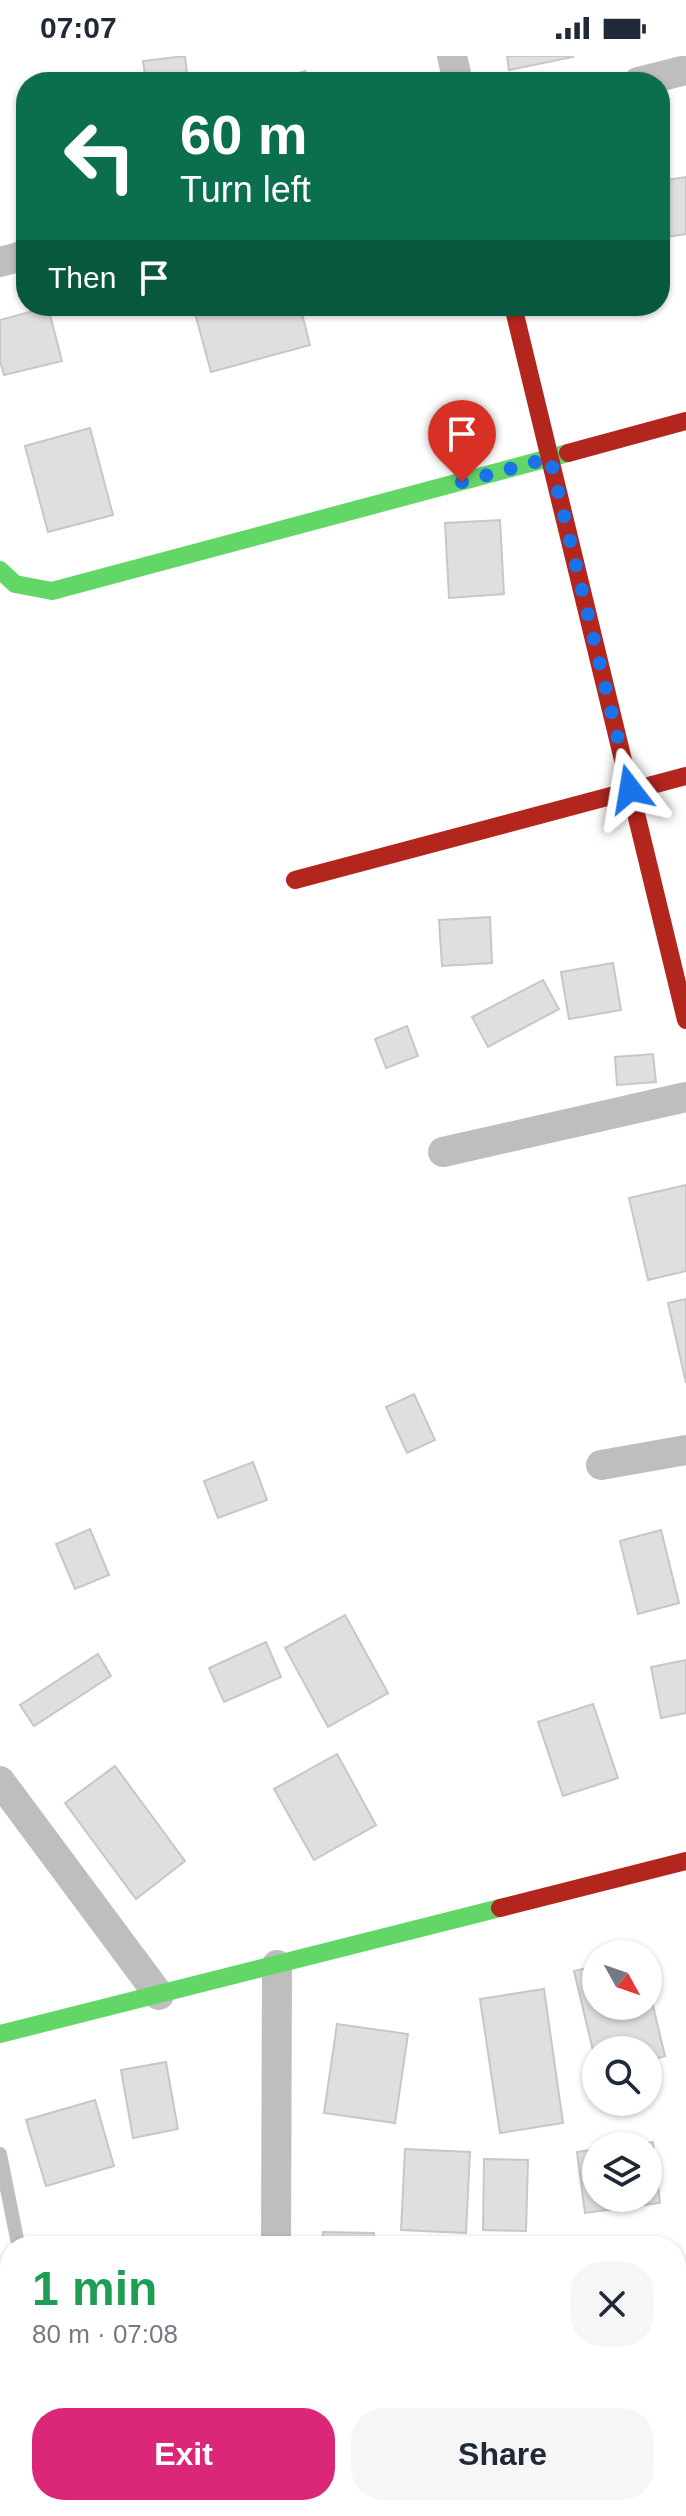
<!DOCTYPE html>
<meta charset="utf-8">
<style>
body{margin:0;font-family:Helvetica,sans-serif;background:#f6f6f7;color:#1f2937;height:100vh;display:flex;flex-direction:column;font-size:30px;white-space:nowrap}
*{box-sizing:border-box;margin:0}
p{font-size:26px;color:#747a83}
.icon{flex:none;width:44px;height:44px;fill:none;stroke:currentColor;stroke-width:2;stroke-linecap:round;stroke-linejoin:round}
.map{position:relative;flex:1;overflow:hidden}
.details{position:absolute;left:0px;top:2180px;width:686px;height:280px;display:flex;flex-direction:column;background:#fff;border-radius:32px 32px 0 0;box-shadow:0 2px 6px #0004}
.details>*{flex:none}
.top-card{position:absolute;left:16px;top:16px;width:654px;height:244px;border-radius:32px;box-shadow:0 2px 6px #0004;background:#0b6e4f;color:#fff;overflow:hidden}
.needle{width:52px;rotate:130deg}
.tools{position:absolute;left:582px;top:1884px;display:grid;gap:16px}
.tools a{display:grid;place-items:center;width:80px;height:80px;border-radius:50%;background:#fff;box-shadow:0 2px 6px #0004;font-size:40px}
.pin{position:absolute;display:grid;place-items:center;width:68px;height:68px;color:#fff;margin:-82px -34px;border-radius:50% 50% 50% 0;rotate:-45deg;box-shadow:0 0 8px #0007}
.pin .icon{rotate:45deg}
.me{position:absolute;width:88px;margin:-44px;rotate:346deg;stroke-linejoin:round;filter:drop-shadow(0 0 6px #0008)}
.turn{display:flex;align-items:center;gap:28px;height:168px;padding:0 32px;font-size:36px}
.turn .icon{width:104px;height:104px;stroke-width:2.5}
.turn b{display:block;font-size:56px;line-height:68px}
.then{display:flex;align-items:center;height:76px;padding:0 32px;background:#0003;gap:16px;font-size:30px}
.round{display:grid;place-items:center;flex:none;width:84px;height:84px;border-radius:32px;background:#f6f6f7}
.overview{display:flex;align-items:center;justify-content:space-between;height:136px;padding:0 32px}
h1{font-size:48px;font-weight:700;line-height:60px;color:#1e9e55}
.cta{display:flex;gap:16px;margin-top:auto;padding:16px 32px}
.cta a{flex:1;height:92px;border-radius:32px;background:#db2777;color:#fff;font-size:32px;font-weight:700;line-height:92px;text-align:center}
.cta a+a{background:#f6f6f7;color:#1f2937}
.status{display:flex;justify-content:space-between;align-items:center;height:56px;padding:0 40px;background:#fff;direction:ltr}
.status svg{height:22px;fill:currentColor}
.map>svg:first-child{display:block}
</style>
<div class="status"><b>07:07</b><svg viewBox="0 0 49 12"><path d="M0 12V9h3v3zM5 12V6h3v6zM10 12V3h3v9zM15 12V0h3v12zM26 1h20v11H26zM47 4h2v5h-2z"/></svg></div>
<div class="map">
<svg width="686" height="2460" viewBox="0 0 686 2460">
<rect width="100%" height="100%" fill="#fff"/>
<!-- building -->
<g fill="#dfdfdf" stroke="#c7c7c7" stroke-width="2">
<polygon points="185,0 188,26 146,26 143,5"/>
<polygon points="507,0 572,0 573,1 509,14"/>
<polygon points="305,15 308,26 270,26"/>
<polygon points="686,121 686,178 660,182 660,125"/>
<polygon points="193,250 300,250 310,289 211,316"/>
<polygon points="48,251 62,305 4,319 0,305 0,264"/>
<polygon points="90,372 113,459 48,476 25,390"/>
<polygon points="500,464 504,538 449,542 445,467"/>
<polygon points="490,861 492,907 442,910 439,864"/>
<polygon points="613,907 621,954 569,963 561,916"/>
<polygon points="543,924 559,953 488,991 472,961"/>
<polygon points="407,970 418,1000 386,1012 375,983"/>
<polygon points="653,998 656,1026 617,1029 615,1001"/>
<polygon points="686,1129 686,1215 648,1224 629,1142"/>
<polygon points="686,1243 686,1327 668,1247"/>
<polygon points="414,1338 435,1384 407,1397 386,1351"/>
<polygon points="253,1406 267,1444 218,1462 204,1425"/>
<polygon points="90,1473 109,1519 75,1533 56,1488"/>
<polygon points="661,1474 679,1547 638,1558 620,1485"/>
<polygon points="345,1559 388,1637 328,1671 285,1592"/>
<polygon points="266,1586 281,1621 224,1646 209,1612"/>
<polygon points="98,1598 111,1620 34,1670 20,1649"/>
<polygon points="686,1604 686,1657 661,1662 651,1611"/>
<polygon points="593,1648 618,1722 563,1740 538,1666"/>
<polygon points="337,1698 376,1769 314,1804 274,1733"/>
<polygon points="115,1710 185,1805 136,1843 65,1747"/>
<polygon points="596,1910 596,1950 648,1950 648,1929 665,2000 648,2005 648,1994 596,1994 596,2007 574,1915"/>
<polygon points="544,1933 563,2067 500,2077 480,1943"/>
<polygon points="337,1968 408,1978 395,2067 324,2057"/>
<polygon points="166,2006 178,2073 133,2082 121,2014"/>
<polygon points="95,2044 114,2110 46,2130 26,2064"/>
<polygon points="653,2086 660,2147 585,2157 577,2096 596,2093 596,2142 648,2142 648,2090 621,2090"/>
<polygon points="405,2093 470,2096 466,2177 401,2174"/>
<polygon points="484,2103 528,2104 526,2175 483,2174"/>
<polygon points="323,2176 374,2177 374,2190 322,2190"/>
<polygon points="686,2418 686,2460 629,2460 626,2450 676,2450 676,2420"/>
<rect x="24" y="2450" width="56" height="10"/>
<polygon points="112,2450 237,2450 240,2460 114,2460"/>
</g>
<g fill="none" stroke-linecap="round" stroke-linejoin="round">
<!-- lane -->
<polyline stroke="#bebebe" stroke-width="14" points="0,2098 17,2183"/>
<!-- street -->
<g stroke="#bebebe" stroke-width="30">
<polyline points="452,0 458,26"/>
<polyline points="638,26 686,14"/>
<polyline points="0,206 26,199"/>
<polyline points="443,1096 686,1041"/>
<polyline points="601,1409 686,1394"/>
<polyline points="0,1725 159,1939"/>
<polyline points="276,2190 277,1909"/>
<polyline points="262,2460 262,2450"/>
</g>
<!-- fast -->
<g stroke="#63d668" stroke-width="18">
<polyline points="0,514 15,528 52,535 568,397"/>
<polyline points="0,1978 500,1852"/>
</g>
<!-- jam -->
<g stroke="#b3261e" stroke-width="18">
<polyline points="513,250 686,964"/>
<polyline points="568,397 686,365"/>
<polyline points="295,824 686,720"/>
<polyline points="500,1852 686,1805"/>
</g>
</g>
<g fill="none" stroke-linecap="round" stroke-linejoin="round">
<!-- route -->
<polyline stroke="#1a73e8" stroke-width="14" stroke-dasharray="0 25.2" points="462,426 550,402 630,733"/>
</g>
</svg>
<div class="tools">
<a><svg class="needle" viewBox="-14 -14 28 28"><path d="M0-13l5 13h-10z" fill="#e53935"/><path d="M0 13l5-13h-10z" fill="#747a83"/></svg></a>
<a><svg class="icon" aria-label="search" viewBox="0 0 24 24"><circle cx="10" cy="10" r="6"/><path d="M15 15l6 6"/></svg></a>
<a><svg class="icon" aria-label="layers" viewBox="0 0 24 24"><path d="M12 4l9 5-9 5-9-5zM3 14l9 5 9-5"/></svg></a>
</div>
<div class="pin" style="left:462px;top:426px;background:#d93025"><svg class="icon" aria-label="arrive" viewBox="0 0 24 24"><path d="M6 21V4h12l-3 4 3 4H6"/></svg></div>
<svg class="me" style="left:630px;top:733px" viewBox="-20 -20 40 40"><path d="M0-17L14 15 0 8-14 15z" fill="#1a73e8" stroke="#fff" stroke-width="4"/></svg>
<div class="top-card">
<div class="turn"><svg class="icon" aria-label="left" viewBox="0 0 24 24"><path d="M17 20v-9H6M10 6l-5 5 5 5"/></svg><div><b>60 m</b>Turn left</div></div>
<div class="then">Then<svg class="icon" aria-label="arrive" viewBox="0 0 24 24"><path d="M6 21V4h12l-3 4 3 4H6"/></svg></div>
</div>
<section class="details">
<div class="overview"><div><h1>1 min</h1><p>80 m · 07:08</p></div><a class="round"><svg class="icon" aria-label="close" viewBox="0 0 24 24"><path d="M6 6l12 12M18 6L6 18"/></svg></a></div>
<div class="cta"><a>Exit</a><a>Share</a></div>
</section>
</div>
